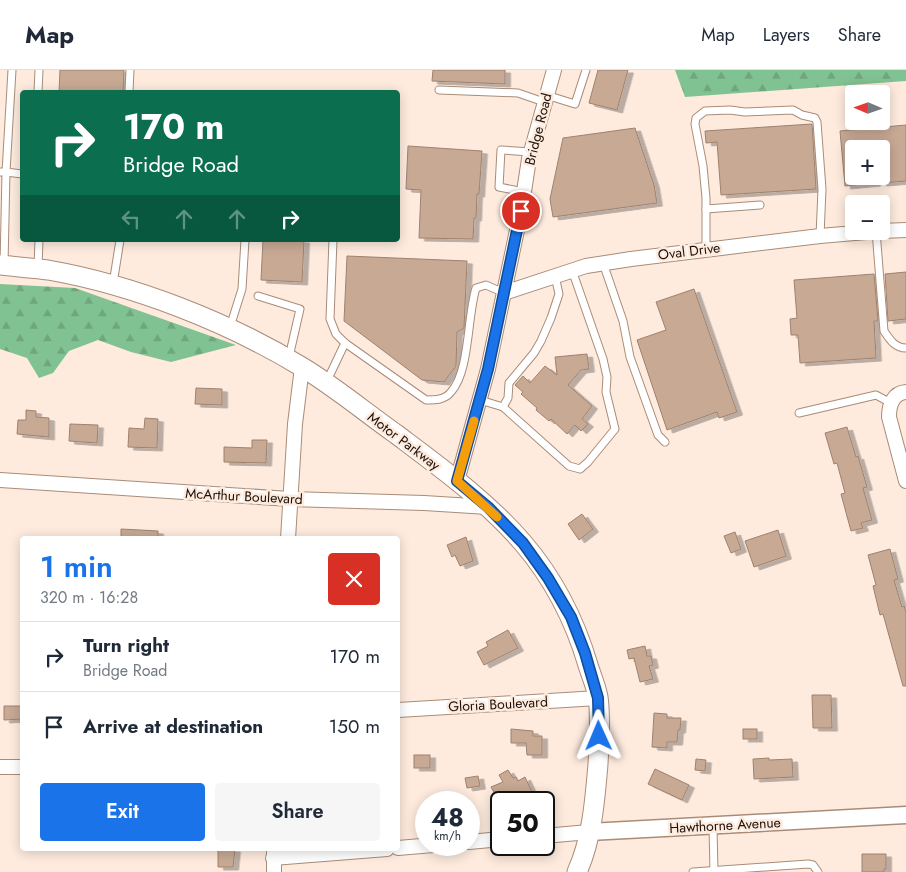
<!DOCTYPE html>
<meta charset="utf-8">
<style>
body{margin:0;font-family:Jost,sans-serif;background:#f6f6f7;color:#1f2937;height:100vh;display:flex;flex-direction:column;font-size:19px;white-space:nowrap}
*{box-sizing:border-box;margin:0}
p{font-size:16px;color:#747a83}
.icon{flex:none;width:28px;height:28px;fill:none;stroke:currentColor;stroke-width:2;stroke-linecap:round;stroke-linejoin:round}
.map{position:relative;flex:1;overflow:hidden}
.details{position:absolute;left:20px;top:466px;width:380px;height:315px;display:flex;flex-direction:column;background:#fff;border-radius:5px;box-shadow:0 2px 12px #0003}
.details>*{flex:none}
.top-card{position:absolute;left:20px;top:20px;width:380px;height:152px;border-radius:5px;box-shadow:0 2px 12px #0003;background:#0b6e4f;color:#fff;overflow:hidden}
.needle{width:32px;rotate:272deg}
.tools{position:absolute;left:845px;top:15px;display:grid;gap:10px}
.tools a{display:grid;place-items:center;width:45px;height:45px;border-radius:5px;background:#fff;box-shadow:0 2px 12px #0003;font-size:25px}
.speed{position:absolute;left:415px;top:721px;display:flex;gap:10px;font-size:25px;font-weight:700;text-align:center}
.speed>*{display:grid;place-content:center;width:65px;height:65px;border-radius:50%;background:#fff;box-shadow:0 2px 12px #0003;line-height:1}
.speed small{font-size:12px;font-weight:400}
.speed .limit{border:2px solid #111;border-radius:8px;background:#fff;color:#111}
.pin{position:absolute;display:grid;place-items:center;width:42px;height:42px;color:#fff;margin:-21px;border:2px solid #fff;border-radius:50%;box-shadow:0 1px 5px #0007}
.me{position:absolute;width:55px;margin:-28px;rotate:359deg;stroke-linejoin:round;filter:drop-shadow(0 0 4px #0008)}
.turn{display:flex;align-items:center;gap:18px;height:105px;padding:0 20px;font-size:22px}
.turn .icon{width:65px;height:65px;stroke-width:2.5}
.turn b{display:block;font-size:35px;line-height:42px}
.lanes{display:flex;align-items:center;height:48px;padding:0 20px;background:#0003;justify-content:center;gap:25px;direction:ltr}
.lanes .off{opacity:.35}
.round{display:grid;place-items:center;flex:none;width:52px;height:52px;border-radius:5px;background:#f6f6f7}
.head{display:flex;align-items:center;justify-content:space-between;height:85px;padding:0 20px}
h1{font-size:30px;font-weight:600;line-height:38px;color:#1a73e8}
.cta{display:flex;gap:10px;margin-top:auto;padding:10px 20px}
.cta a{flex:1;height:58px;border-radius:5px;background:#1a73e8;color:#fff;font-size:20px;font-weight:600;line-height:58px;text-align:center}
.cta a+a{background:#f6f6f7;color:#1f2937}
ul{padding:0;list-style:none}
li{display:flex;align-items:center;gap:15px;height:70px;padding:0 20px;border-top:1px solid #e0e1e3}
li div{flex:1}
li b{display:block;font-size:19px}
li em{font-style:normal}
header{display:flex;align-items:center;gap:30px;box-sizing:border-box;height:70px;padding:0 25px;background:#fff;border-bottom:1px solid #e0e1e3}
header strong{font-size:24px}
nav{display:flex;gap:28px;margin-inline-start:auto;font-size:18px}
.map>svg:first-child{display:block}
</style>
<header>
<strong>Map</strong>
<nav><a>Map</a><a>Layers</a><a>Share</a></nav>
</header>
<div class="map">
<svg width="906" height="802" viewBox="0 0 906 802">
<defs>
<pattern id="forest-firs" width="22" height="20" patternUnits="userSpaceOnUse" patternTransform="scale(1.25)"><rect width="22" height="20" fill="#81c292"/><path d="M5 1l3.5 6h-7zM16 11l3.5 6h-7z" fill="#6fa67d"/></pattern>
<filter id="shadow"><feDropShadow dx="5.5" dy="3" stdDeviation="0" flood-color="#0004"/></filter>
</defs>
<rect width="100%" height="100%" fill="#feebde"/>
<!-- forest -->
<g fill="url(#forest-firs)">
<polygon points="675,0 906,0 906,11 685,27"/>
<polygon points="0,214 75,218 236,275 171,292 131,282 98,270 69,281 53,303 39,308 27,288 0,279"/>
</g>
<!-- building -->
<g fill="#c7a994" stroke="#9e826e" filter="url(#shadow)">
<polygon points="60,0 124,0 123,22 59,22"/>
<polygon points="433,0 505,0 505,14 432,11"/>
<polygon points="598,0 628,0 617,40 589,33"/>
<polygon points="812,54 816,119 721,125 717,72 706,73 705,61"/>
<polygon points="906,55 906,111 881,113 881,79 854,79 854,106 875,106 875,113 845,116 840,61"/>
<polygon points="635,58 654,115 657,133 553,147 550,129 563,68"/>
<polygon points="408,76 482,81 479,124 477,124 476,148 474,148 473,169 419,168 421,120 406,119"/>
<polygon points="263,170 304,170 302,212 261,210"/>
<polygon points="347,186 467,191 464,258 457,262 456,296 444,312 422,310 344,251"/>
<polygon points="906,202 906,249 888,251 885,204"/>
<polygon points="874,204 878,251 874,251 876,288 800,293 798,265 791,265 790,249 797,248 794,210"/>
<polygon points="694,219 737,342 719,348 717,342 667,360 637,270 666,260 656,232"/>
<polygon points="587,284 589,299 581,300 568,315 592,336 582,349 588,354 581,361 575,355 567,364 551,349 549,351 536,340 537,338 521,324 523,322 515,315 523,306 530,313 545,296 557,305 555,287"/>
<polygon points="196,318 222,319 222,335 195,334"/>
<polygon points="26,340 36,341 36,347 49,348 49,367 17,364 18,350 26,350"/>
<polygon points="145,348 158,349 157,378 128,377 129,358 144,359"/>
<polygon points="70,354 98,355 97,373 69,371"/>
<polygon points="847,357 856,387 858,386 867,417 863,418 872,450 861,453 863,458 851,461 841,424 845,423 837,393 834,394 825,363"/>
<polygon points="252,370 267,370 266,393 224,392 224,377 252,378"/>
<polygon points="582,444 593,459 579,470 568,454"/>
<polygon points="121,459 158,461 158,469 121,469"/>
<polygon points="778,460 786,486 754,497 745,471"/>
<polygon points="735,462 741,479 731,483 724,466"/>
<polygon points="466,467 473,491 460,496 455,485 452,487 447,475"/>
<polygon points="890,479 898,509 894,510 902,537 904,536 906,542 906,616 903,616 883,544 880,545 873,516 876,515 868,485"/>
<polygon points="508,560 518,578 484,595 477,582 488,576 486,572"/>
<polygon points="645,576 647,586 651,586 653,595 649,596 653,609 640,612 634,588 629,589 627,580"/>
<polygon points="812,625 831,625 832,658 813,658"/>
<polygon points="4,636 22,636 22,649 4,650"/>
<polygon points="654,643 667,644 667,648 681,648 680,660 678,660 677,672 667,672 667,678 652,677"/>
<polygon points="511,659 533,661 533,666 542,666 542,685 527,685 526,673 511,673"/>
<rect x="743" y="659" width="14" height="10"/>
<rect x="414" y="685" width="16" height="13"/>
<polygon points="769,688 769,690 792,689 793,707 754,709 753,689"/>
<polygon points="696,689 706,690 705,701 695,700"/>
<polygon points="655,699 689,715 682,730 648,714"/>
<polygon points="508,700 513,708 516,707 518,711 525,707 532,722 513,732 510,727 500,733 491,717 503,712 499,705"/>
<polygon points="478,706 480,716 467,718 465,708"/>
<polygon points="218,779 235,779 233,797 218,797"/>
<polygon points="862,784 886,784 886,799 884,799 884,802 862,802"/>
</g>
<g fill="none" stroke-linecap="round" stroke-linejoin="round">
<defs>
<g id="service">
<polyline points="12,0 6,102 22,104"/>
<polyline points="439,20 518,23 544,32"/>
<polyline points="38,22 39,0"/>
<polyline points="129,22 130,0"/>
<polyline points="546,25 575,34 586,0"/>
<polyline points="0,102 6,102 4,195"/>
<polyline points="524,122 499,117 501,80 531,82"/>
<polyline points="706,139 760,135"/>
<path d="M876 161 884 261C890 270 895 278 906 278"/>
<path d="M333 170 330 249 336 264 345 273 426 330C435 330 445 330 451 322 470 301 467 247 476 218L486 215 504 223"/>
<polyline points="706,179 706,128 703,96 695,54 696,48 705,41 730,40 745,42 793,40 802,45 815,48 817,52 822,119 820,166"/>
<polyline points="603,193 623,251 630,287 658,365 665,372"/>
<polyline points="38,197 39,170"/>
<polyline points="113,214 120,170"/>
<polyline points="258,226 300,239 289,287"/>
<polyline points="230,257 242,219 245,170"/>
<polyline points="326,313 345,273"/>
<polyline points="480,330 503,337 569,396 580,399 588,392 615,359 606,322 607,307 603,289 572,200"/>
<polyline points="503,337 508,328 509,313 534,283 541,271 551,248 559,224 555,206"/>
<polyline points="799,343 876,325 891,333"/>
<polyline points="713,756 714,802"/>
<polyline points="693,802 808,794 813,795 818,802"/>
</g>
<g id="minor">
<polyline points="881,161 906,160"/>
<polyline points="504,223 586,196 631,189 820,166 878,161"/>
<path d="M906 322C893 323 889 335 889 347L906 411"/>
<polyline points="0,410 290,429 424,433 488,437"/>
<polyline points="457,411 488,299 521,141 529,89 554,0"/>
<polyline points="288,469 295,354 302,297"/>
<polyline points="398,640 598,628"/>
<polyline points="0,697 22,697"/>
<polyline points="544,766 589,762"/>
<polyline points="469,772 501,769"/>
<polyline points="398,778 433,775"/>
<polyline points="274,779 274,802"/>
<polyline points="273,788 387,779"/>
</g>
<polyline id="tertiary" points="589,762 906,745"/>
<path id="secondary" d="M0 195C16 197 32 198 48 200 134 215 228 252 302 297 335 317 365 342 396 364 440 397 487 431 523 473 553 508 575 551 588 595 591 605 596 616 598 627 601 647 599 674 598 694 595 730 592 769 577 802"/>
</defs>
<!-- service casing -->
<use href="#service" stroke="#a98c78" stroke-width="9"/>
<!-- minor casing -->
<use href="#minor" stroke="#a98c78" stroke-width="16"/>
<!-- tertiary casing -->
<use href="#tertiary" stroke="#a98c78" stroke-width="19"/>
<!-- secondary casing -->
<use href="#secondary" stroke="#a98c78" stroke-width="21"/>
<!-- service -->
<use href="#service" stroke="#fff" stroke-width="7"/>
<!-- minor -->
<use href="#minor" stroke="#fff" stroke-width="14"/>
<!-- tertiary -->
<use href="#tertiary" stroke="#fff" stroke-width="16"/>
<!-- secondary -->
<use href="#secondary" stroke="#fff" stroke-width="19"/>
</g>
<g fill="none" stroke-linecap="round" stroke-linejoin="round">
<defs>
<polyline id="route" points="521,141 488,299 457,411 488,437 523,473 548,508 571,547 585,583 598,628 599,666"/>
</defs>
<!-- route casing -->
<use href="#route" stroke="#114b97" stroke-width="12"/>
<!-- route -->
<use href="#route" stroke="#1a73e8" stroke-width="9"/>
<!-- slow -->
<polyline stroke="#f59e0b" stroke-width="9" points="474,351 457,411 497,447"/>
</g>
<g text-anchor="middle" stroke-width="5" stroke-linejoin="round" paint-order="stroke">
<!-- street labels -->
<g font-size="14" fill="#1c110a" stroke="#feebde">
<text transform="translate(538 59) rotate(-76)" y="5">Bridge Road</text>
<text transform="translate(689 181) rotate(-7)" y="5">Oval Drive</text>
<text transform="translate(404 371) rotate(37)" y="5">Motor Parkway</text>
<text transform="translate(244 426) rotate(3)" y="5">McArthur Boulevard</text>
<text transform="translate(498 634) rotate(-3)" y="5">Gloria Boulevard</text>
<text transform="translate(725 755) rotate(-3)" y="5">Hawthorne Avenue</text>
</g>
</g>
</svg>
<div class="tools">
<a><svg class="needle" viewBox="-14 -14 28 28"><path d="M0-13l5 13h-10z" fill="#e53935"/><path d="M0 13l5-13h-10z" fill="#747a83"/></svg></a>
<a>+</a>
<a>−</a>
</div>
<div class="speed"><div>48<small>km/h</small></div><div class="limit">50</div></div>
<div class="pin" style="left:521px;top:141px;background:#d93025"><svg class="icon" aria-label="arrive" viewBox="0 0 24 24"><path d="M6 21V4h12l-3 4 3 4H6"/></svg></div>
<svg class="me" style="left:599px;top:666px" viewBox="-20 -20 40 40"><path d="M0-17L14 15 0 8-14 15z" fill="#1a73e8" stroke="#fff" stroke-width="4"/></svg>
<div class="top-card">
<div class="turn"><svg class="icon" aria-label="right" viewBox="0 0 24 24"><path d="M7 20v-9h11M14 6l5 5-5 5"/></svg><div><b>170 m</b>Bridge Road</div></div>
<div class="lanes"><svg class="icon off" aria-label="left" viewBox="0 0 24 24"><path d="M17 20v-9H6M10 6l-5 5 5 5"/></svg><svg class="icon off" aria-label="ahead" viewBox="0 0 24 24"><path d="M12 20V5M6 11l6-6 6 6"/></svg><svg class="icon off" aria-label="ahead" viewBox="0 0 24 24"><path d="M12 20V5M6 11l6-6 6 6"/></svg><svg class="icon" aria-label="right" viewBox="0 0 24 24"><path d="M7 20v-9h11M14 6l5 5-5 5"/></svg></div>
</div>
<section class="details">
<div class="head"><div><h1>1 min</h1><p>320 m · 16:28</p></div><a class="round" style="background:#d93025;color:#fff"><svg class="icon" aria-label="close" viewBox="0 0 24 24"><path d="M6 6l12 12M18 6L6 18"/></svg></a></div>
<ul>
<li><svg class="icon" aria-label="right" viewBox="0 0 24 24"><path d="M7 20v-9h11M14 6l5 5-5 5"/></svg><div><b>Turn right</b><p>Bridge Road</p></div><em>170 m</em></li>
<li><svg class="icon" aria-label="arrive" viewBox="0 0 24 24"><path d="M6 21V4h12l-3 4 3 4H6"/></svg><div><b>Arrive at destination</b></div><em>150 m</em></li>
</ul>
<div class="cta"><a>Exit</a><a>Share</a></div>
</section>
</div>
